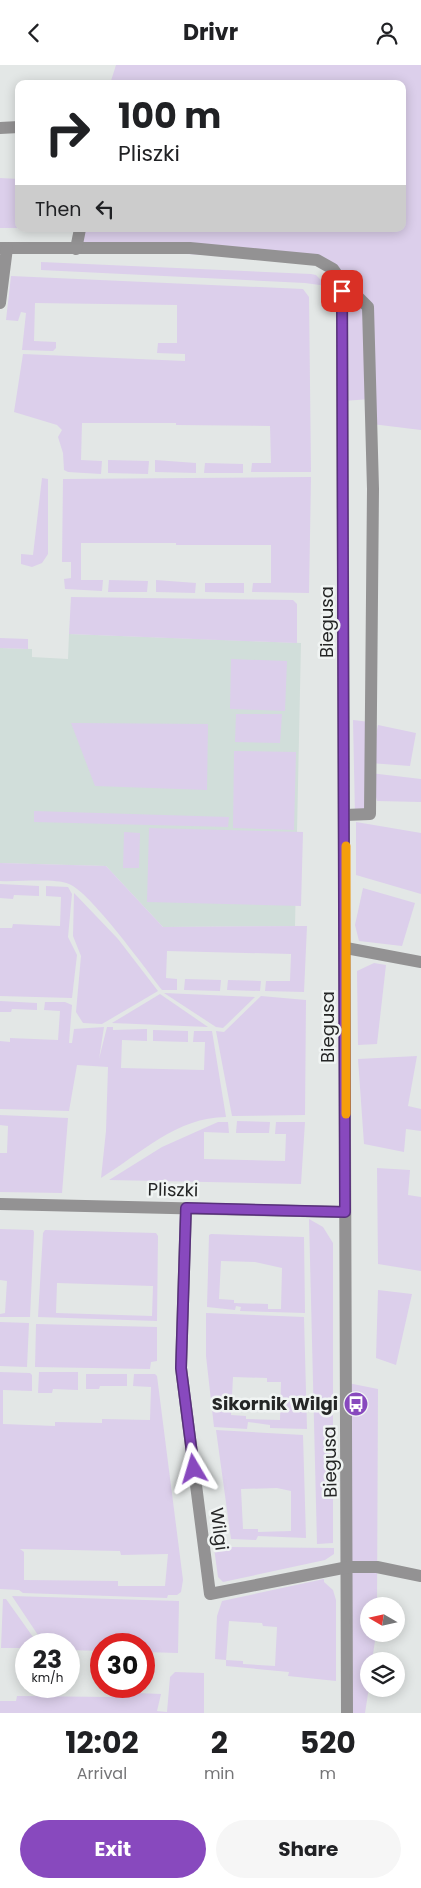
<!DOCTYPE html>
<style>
body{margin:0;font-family:Poppins,sans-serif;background:#f6f6f6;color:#202124;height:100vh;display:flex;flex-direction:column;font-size:19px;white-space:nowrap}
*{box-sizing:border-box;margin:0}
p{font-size:16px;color:#757577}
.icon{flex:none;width:28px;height:28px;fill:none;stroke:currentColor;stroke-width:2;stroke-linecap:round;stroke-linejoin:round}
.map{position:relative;height:1648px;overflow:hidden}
.drawer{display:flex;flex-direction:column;background:#fff;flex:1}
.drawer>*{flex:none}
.banner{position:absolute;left:15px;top:15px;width:391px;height:152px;border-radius:10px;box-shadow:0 2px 12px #0003;background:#fff;color:#202124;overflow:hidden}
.needle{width:32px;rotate:279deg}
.buttons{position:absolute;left:360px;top:1532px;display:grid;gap:10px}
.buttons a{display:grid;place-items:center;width:45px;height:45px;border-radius:50%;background:#fff;box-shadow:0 2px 12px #0003;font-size:25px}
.speed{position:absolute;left:15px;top:1568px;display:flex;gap:10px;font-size:25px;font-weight:700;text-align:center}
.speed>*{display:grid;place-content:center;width:65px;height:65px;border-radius:50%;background:#fff;box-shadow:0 2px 12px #0003;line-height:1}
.speed small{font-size:12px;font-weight:400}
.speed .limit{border:8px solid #d22;background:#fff;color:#111}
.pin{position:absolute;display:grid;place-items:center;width:42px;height:42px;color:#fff;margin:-21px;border-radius:10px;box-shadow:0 2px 8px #0006}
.me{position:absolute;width:55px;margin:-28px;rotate:353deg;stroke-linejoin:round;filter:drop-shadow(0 0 4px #0008)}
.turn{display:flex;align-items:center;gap:18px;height:105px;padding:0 20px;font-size:22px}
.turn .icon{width:65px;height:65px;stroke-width:2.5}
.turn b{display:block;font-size:35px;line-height:42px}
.then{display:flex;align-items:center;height:48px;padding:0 20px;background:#0003;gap:10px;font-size:19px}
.eta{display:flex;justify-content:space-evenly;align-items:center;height:85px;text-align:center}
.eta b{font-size:30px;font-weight:700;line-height:35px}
.cta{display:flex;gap:10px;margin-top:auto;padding:10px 20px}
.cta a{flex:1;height:58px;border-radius:30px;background:#8849be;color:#fff;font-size:20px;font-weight:700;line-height:58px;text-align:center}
.cta a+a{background:#f6f6f6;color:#202124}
header{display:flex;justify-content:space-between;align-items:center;height:65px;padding:0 20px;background:#fff;font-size:22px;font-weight:700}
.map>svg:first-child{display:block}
</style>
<header><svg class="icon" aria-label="back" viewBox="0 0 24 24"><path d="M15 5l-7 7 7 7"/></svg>Drivr<svg class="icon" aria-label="person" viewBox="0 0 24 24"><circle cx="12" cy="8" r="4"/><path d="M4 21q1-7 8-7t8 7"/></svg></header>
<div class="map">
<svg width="421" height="1648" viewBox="0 0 421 1648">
<rect width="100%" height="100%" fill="#e3e7e6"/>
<!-- built -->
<polygon fill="#d1deda" points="69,569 301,578 295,861 163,862 106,801 0,798 0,583 32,584 32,592 68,594"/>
<!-- green -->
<g fill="#dccfeb" fill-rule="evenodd">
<polygon points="116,0 421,0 421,365 372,359 371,334 343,336 342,217 317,195 76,184 80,164 402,164 402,19 110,19"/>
<polygon points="0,113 19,114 19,163 0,163"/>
<polygon points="41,197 311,209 316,210 327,221 305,218 41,205"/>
<polygon points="11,211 303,224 309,232 311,407 251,407 252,398 271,398 270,361 176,360 176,358 82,358 81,395 102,396 101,409 68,407 64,405 63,388 58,372 62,365 57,360 14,347 23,289 185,296 185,289 157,288 158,278 177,278 177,240 35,238 34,276 56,277 56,283 53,286 22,285 26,248 21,247 18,256 6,255"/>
<polygon points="108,395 149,396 148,409 108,408"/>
<polygon points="155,395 196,398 196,408 155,407"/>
<polygon points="205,398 243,399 243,408 204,408"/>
<polygon points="311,412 309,528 252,527 253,518 271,518 271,480 176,480 176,478 81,478 81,515 103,515 102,526 65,524 64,514 71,513 71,497 62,497 63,414"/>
<polygon points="42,413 48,414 48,489 42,498 32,502 21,499 21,489 33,490"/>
<polygon points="109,515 148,516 147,527 108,527"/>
<polygon points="156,515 196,518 195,528 156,527"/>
<polygon points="205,518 244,518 244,528 205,527"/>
<polygon points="71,532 293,535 297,539 297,578 69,569"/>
<polygon points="0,573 28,574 28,584 0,583"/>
<polygon points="231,594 287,596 285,646 230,644"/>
<polygon points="236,649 282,649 280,678 235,677"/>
<polygon points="353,655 370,657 371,694 378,660 416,668 410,701 370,698 370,708 421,714 421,737 377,736 371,711 370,749 355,750"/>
<polygon points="71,658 208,659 207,725 95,721"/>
<polygon points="234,686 296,687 294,765 233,763"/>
<polygon points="34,746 229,752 228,762 34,757"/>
<polygon points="356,757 421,768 421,829 356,810"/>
<polygon points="149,763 303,767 301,841 147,837"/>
<polygon points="124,767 140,768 139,803 123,803"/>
<path d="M0 798 106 801 163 862 307 861 304 927 265 926 266 916H290L291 889 167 886 166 913 177 914V925H162C145 903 90 827 69 819 55 813 17 817 0 816Z"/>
<polygon points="0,819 39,821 39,831 14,830 13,834 0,833"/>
<polygon points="46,821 68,822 72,829 68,872 77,890 72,933 0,931 0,863 12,863 13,859 60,861 61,832 46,831"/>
<polygon points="363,823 415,838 402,881 359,876 355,860"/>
<polygon points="74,828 118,874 158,926 102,959 83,958 76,947 81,891 73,871"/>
<polygon points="374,898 386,900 377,979 358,980 357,906"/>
<polygon points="185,914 221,915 220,926 184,925"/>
<polygon points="228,915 261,916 260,926 227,925"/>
<polygon points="164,928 255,932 223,963 216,962"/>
<polygon points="160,929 208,962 112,958"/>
<polygon points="261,931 306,935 305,1050 232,1051 216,966 224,967"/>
<polygon points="0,936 37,938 37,945 12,944 11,947 0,947"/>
<path d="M45 937H65L72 940 69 978H72L74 964 104 962 99 994 107 962H113V965L147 964V976L122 975 121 1003 204 1005 205 977H193L194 966H212L226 1052C177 1052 140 1089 101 1113L106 1066 108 1002 77 1000 69 1046 0 1044V976L10 977V973L58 975 60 946 44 945Z"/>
<polygon points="153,965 188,966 188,977 153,976"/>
<polygon points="417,991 408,1041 421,1044 421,1066 406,1064 404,1087 364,1079 358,994"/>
<polygon points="0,1050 68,1053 62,1128 0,1127 0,1088 7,1088 8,1061 0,1060"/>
<polygon points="237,1056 270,1057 269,1068 236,1068"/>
<polygon points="218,1057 228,1057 229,1068 204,1067 204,1094 285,1096 286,1069 275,1069 276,1057 305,1057 301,1119 109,1115 162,1082"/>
<polygon points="377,1103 410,1105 408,1130 421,1132 421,1206 378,1199"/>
<polygon points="309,1154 323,1162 333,1178 333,1478 317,1479"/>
<polygon points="0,1164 33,1165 34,1167 30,1252 0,1252 0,1249 5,1248 7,1216 0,1215"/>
<path d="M45 1165 156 1168 158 1171 157 1256 38 1252 43 1168ZM57 1218 153 1221 152 1251 56 1248Z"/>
<path d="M211 1169 304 1172 305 1248 240 1246 241 1242 236 1241 235 1245 207 1242 209 1170ZM221 1196 255 1197 282 1203 281 1244H268V1239L234 1238V1235L219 1234Z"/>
<polygon points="378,1225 412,1229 396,1300 376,1293"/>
<path d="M206 1248 304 1252 307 1364 270 1363V1360L248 1357 247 1364 214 1362 206 1291ZM233 1312 267 1313V1317H281L280 1355 246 1354V1351L231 1350Z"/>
<polygon points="0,1257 29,1258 27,1302 0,1301"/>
<polygon points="36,1259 157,1262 157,1296 151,1297 150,1304 35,1302"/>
<path d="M0 1307 30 1308 32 1310V1326L3 1325V1359L55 1361V1357L102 1358V1354L150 1355 151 1322 133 1321 134 1309H155L157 1311 183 1515 181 1527 177 1530H168L167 1533 23 1528 19 1525 0 1524ZM20 1484 120 1486 121 1490 168 1489 165 1521H118V1516L24 1515V1487Z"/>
<polygon points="39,1307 78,1307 78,1325 53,1324 52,1328 38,1328"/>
<polygon points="86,1309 127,1309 127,1321 100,1321 99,1324 86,1324"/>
<polygon points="348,1318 378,1324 377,1541 369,1541 369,1569 376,1569 372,1596 369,1596 369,1622 365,1648 348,1648"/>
<path d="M216 1365 303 1370 306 1473 258 1471 256 1475 231 1474ZM277 1423 291 1426V1466L258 1467V1464H243L241 1424Z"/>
<polygon points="229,1482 334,1483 334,1489 325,1495 223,1517 218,1512 214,1483"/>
<path d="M324 1514V1517L333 1525 336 1535V1616L288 1611 289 1607 226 1601V1595L215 1594 217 1551 222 1536ZM229 1556 262 1558 263 1561 277 1562 275 1601 243 1599V1596L226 1595Z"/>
<polygon points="12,1531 179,1536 178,1588 144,1587 144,1579 101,1579 101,1586 69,1585 69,1579 44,1579"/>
<polygon points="3,1534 6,1534 38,1579 26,1579 26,1583 1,1583"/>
<polygon points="175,1607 204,1608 204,1648 0,1648 0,1636 16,1636 17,1631 112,1632 113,1627 161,1629 157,1646 167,1647 170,1612"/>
</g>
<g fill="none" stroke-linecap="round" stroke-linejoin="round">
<!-- minor -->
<g stroke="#939293" stroke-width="12">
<polyline points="0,63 19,62"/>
<polyline points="0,183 190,183 317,195 333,204 342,217 347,1648"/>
<polyline points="76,184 80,164"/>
<polyline points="342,226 353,227 368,242 373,424 370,749 345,750"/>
<polyline points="0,238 7,183"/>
<polyline points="346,883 421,897"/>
<polyline points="0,1139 345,1147"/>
<polyline points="186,1143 181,1303 210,1529 348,1502 377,1502 421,1511"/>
</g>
</g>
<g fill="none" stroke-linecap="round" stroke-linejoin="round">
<defs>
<polyline id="route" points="194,1404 181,1303 186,1143 345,1147 342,226"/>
</defs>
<!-- route casing -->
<use href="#route" stroke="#582f7c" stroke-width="12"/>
<!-- route -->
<use href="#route" stroke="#8849be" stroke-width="9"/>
<!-- slow -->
<polyline stroke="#f59e0b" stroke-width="9" points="346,781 346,1049"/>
</g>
<!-- icons -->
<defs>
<symbol id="bus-disc" viewBox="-11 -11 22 22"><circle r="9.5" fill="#8849be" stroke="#f0f4f3"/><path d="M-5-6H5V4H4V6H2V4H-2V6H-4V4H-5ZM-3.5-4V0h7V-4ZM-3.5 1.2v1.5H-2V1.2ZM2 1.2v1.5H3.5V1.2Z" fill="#fff"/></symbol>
</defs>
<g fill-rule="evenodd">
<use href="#bus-disc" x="342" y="1325" width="28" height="28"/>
</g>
<g text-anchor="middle" stroke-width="5" stroke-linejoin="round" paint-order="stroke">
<!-- street labels -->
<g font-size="18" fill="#252626" stroke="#f0f4f3">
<text transform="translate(327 557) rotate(-90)" y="6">Biegusa</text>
<text transform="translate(328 962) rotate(-90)" y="6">Biegusa</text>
<text transform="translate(173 1125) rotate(1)" y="6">Pliszki</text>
<text transform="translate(330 1397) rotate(-91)" y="6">Biegusa</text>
<text transform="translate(219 1464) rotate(83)" y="6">Wilgi</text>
</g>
<!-- poi labels -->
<g font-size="18" font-weight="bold" fill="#252626" stroke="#f0f4f3" text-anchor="end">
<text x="338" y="1345">Sikornik Wilgi</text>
</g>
</g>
</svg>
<div class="buttons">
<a><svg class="needle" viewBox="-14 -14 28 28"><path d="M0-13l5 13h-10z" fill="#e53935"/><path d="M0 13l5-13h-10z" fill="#757577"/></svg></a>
<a><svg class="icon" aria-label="layers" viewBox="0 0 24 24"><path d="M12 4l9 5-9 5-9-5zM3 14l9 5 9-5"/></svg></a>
</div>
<div class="speed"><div>23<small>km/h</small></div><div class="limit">30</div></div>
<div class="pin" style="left:342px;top:226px;background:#d93025"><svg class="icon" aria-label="arrive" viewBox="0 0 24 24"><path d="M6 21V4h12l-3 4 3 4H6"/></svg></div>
<svg class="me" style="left:194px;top:1404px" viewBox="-20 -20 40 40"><path d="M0-17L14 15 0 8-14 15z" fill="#8849be" stroke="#fff" stroke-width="4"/></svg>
<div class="banner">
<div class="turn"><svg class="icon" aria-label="right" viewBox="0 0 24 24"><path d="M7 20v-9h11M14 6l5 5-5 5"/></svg><div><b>100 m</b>Pliszki</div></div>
<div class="then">Then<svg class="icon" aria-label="left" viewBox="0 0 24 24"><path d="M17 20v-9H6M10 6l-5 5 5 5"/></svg></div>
</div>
</div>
<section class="drawer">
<div class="eta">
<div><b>12:02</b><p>Arrival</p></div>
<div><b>2</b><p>min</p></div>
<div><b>520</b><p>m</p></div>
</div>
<div class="cta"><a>Exit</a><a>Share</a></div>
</section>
